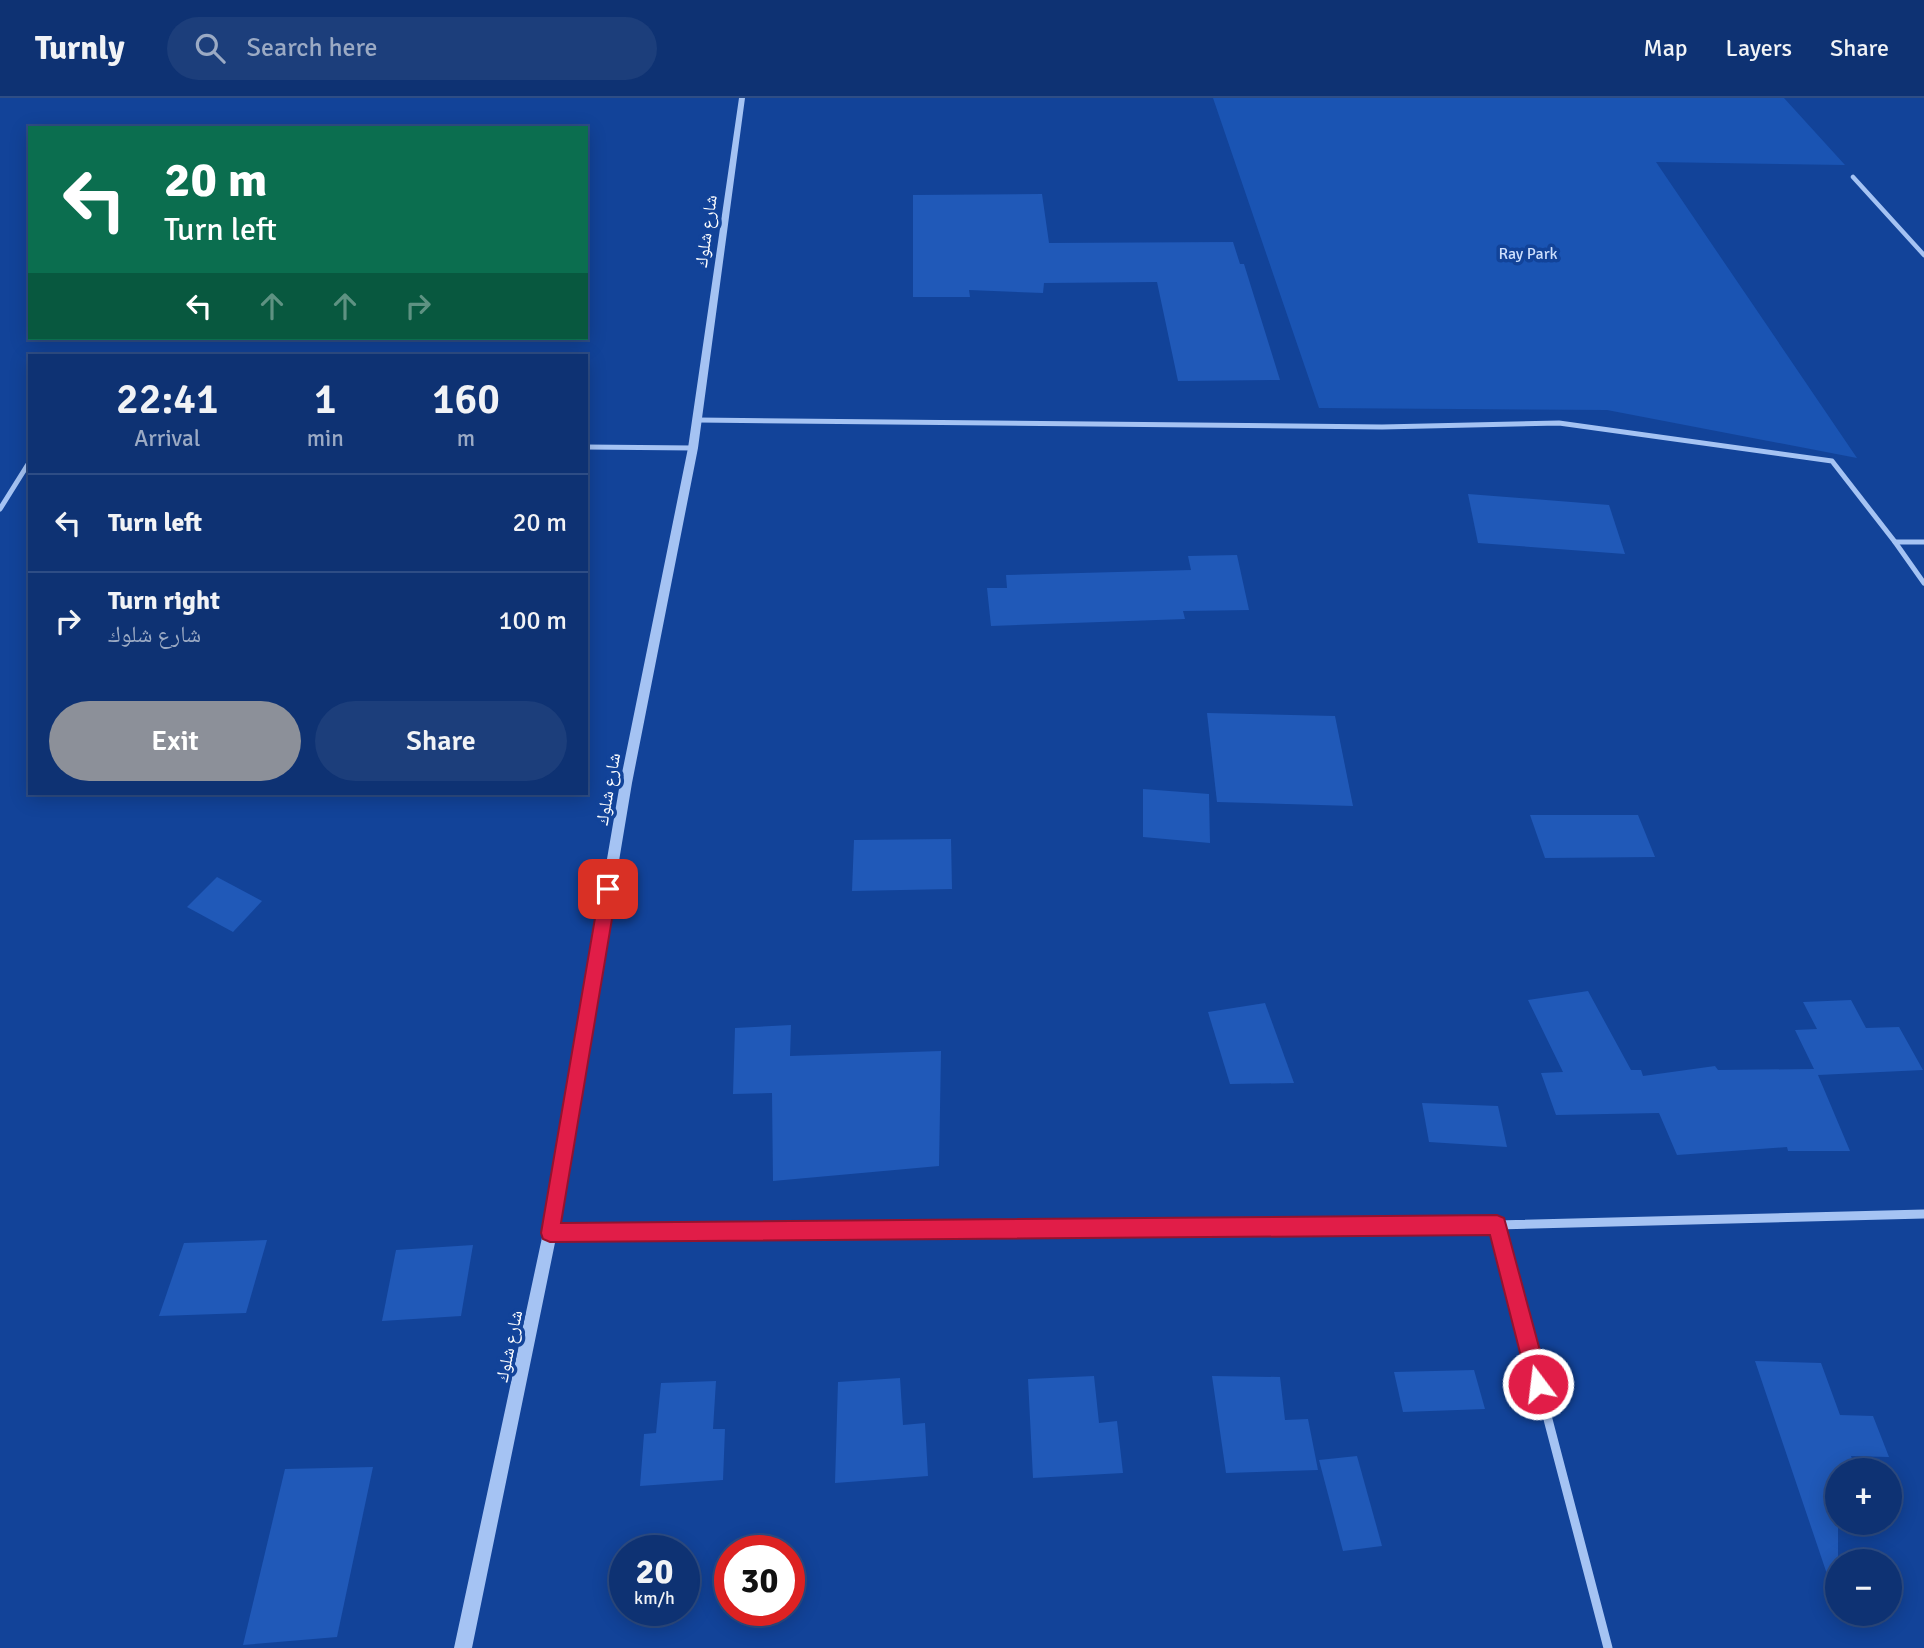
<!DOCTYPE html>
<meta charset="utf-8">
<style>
body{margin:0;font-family:Signika,"Noto Naskh Arabic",sans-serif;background:#1c3e7b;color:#f1f3f6;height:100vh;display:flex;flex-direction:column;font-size:26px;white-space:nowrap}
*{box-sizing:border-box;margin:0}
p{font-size:23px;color:#9baac4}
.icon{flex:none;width:38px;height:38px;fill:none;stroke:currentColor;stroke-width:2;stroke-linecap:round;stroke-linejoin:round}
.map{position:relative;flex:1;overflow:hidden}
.sheet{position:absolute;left:28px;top:256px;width:560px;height:441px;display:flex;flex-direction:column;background:#0e3273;border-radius:0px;box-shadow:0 4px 18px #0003,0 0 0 2px #2e4d85}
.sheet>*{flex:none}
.top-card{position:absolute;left:28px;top:28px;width:560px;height:214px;border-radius:0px;box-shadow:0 4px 18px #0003,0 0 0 2px #2e4d85;background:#0b6e4f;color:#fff;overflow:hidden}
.fabs{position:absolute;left:1825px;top:1360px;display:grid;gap:14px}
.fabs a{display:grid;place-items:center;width:77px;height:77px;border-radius:50%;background:#0e3273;box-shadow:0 4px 18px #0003,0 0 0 2px #2e4d85;font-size:35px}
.speed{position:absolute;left:609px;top:1437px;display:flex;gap:14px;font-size:35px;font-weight:700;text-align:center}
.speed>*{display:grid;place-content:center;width:91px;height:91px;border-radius:50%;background:#0e3273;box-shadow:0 4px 18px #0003,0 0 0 2px #2e4d85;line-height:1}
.speed small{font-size:18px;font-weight:400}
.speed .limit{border:10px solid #d22;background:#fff;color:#111}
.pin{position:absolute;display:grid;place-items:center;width:60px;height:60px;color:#fff;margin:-30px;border-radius:14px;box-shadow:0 4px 10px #0006}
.me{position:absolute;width:77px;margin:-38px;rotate:345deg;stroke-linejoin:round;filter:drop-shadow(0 0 5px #0008)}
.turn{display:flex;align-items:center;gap:24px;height:147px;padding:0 21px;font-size:32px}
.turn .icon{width:91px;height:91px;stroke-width:2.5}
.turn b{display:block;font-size:49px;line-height:60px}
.lanes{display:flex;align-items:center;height:66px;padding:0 21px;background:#0003;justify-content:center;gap:35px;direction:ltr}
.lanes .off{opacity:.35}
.eta{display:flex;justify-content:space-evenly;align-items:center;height:119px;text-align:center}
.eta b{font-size:42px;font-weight:600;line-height:49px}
.action{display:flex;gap:14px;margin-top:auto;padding:14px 21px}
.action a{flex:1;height:80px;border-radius:42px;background:#8c9099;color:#fff;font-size:28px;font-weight:600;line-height:80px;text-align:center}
.action a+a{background:#1c3e7b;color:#f1f3f6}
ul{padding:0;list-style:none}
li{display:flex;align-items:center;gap:21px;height:98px;padding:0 21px;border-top:2px solid #2e4d85}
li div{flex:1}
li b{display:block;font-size:26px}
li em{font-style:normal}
header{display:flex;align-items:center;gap:42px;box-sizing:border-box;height:98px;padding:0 35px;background:#0e3273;border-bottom:2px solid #2e4d85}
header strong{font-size:33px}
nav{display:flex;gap:38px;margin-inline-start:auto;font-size:24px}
.search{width:490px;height:63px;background:#1c3e7b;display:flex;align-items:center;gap:18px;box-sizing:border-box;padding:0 24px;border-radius:38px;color:#9baac4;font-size:26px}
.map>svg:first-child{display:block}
</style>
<header>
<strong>Turnly</strong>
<div class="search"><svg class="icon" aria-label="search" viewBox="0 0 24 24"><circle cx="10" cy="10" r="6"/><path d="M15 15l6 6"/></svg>Search here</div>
<nav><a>Map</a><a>Layers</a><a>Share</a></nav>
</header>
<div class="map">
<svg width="1924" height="1550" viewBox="0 0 1924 1550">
<rect width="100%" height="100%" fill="#124399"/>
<!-- green -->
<polygon fill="#1a54b3" points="1213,0 1784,0 1845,67 1656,64 1857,360 1607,312 1319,310"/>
<!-- building -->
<g fill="#2059b8">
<polygon points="1042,96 1049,145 1233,144 1240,166 1244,166 1280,282 1178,283 1157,184 1044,185 1043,195 969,192 970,199 913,199 913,97"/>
<polygon points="1468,396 1609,407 1625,456 1478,445"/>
<polygon points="1237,457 1249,512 1183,513 1185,521 991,528 987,490 1007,490 1006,477 1191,472 1188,458"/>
<polygon points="1207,615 1335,618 1353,708 1217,704"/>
<polygon points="1143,691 1209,696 1210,745 1143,739"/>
<polygon points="1530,717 1638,717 1655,759 1545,760"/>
<polygon points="951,741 952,791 852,793 854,742"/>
<polygon points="217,779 262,803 233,834 187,809"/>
<polygon points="1588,893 1631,972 1641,972 1643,978 1715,968 1718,972 1814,971 1795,932 1817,931 1803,904 1851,902 1866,930 1899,929 1923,972 1818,977 1850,1053 1788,1053 1787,1049 1677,1057 1659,1015 1556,1017 1541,975 1563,974 1528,902"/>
<polygon points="1265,905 1294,985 1230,986 1208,914"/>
<polygon points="791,927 790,958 941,953 939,1068 773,1083 772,995 733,996 735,930"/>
<polygon points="1422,1005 1498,1008 1507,1049 1429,1044"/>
<polygon points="267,1142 246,1215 159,1218 184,1145"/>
<polygon points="473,1147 461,1218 382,1223 396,1152"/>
<polygon points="1755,1263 1821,1265 1840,1317 1873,1318 1889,1359 1851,1358 1856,1372 1838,1372 1838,1484 1830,1485"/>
<polygon points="1474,1272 1485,1311 1403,1314 1394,1274"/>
<polygon points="1094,1278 1099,1325 1117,1323 1123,1375 1033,1380 1028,1281"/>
<polygon points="1212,1278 1280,1279 1285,1322 1308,1321 1318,1372 1226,1375"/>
<polygon points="900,1280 903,1327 925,1325 928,1378 835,1385 838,1284"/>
<polygon points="716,1283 713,1331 725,1331 723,1382 640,1388 644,1336 656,1335 661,1285"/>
<polygon points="1357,1358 1382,1448 1343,1453 1319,1362"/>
<polygon points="373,1369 337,1539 243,1547 285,1371"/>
</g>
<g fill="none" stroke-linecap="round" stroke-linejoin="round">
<!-- minor-far2 -->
<polyline stroke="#a5c3f3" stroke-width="4.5" points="1853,79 1924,157"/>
<!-- minor-far1 -->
<g stroke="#a5c3f3" stroke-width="5">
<polyline points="698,322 1382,329 1559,325 1832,363 1895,444 1924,444"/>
<polyline points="586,349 693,350"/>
<polyline points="0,411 30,363"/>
<polyline points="1895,444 1924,485"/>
</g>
<!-- minor -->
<g stroke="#a5c3f3" stroke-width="9">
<polyline points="1497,1127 1608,1550"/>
<polyline points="550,1135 1497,1127 1924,1116"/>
</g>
<!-- tertiary -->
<polygon fill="#a5c3f3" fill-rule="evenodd" points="739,0 745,0 698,350 632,685 557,1135 472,1550 454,1550 543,1135 620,685 688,350"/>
</g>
<!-- route -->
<polygon fill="#e11d48" stroke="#92132f" stroke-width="2" points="608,784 614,786 617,791 561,1125 1497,1117 1504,1120 1506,1127 1549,1286 1546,1293 1538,1296 1531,1293 1528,1286 1490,1137 550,1144 543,1141 541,1135 600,791 603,786"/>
<g text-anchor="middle" stroke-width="7" stroke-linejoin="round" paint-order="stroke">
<!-- far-park labels -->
<g font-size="16" fill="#cddffd" stroke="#124399">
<text x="1528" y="161">Ray Park</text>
</g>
<!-- street labels -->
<g font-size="18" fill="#fff" stroke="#124399">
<text transform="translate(706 133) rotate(-82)" y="6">شارع شلوك</text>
<text transform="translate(608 691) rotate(-80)" y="6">شارع شلوك</text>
<text transform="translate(509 1248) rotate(-78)" y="6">شارع شلوك</text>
</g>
</g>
</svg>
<div class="fabs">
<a>+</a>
<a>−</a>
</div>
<div class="speed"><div>20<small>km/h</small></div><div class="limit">30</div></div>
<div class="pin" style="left:608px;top:791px;background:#d93025"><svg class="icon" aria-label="arrive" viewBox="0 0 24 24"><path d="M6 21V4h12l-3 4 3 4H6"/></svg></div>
<svg class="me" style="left:1538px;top:1286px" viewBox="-20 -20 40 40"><circle r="17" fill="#e11d48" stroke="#fff" stroke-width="3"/><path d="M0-11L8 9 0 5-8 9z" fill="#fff"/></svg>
<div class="top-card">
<div class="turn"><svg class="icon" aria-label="left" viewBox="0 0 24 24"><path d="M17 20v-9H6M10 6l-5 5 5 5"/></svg><div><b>20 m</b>Turn left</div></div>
<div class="lanes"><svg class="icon" aria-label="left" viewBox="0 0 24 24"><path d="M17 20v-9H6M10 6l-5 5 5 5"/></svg><svg class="icon off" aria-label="ahead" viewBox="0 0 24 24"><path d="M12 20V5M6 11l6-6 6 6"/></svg><svg class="icon off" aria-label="ahead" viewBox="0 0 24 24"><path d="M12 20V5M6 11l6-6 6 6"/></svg><svg class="icon off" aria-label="right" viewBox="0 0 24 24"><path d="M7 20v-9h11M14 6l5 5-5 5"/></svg></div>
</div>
<section class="sheet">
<div class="eta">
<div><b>22:41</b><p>Arrival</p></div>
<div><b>1</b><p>min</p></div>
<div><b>160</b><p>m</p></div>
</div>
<ul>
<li><svg class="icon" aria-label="left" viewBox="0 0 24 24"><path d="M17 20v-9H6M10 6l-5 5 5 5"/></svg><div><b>Turn left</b></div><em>20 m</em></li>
<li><svg class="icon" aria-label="right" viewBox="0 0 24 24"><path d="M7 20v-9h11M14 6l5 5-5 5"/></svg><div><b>Turn right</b><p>شارع شلوك</p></div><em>100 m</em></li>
</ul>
<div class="action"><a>Exit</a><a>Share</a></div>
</section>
</div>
